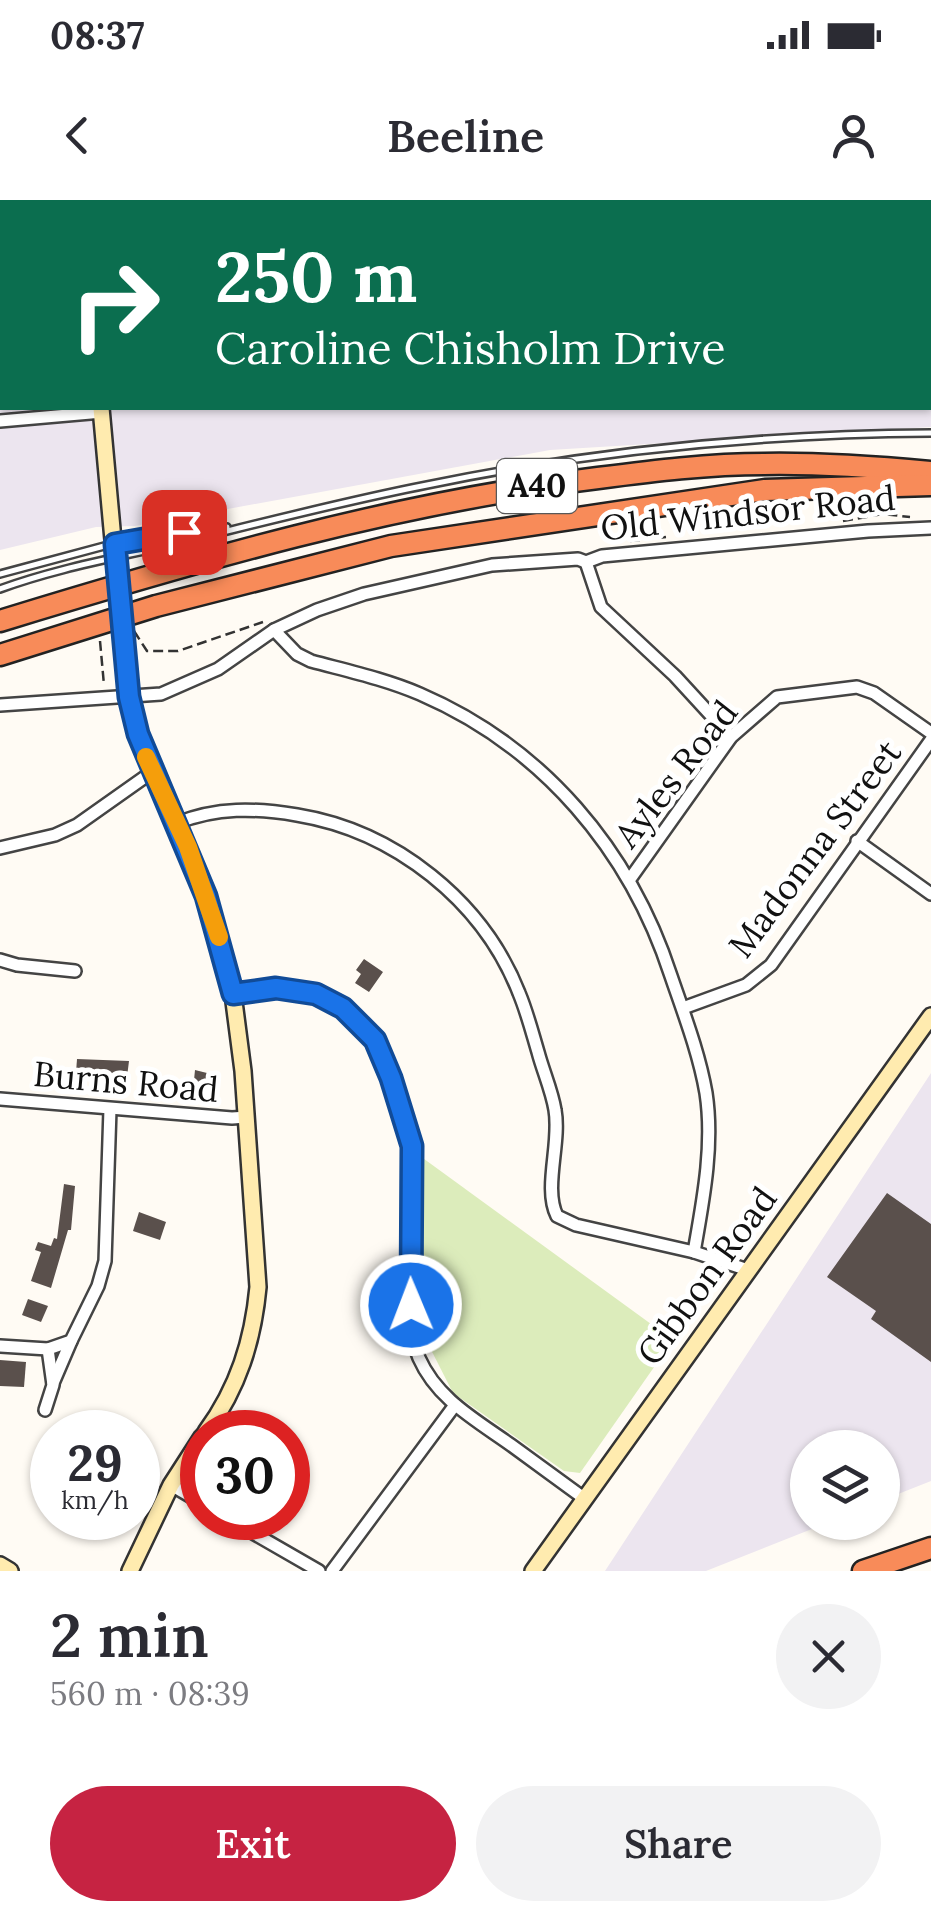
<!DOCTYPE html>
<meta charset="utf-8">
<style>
body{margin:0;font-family:Lora,serif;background:#f2f2f3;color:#2b2b33;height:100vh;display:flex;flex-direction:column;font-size:38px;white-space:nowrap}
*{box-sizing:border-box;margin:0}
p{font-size:32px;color:#7c7c81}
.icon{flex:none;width:55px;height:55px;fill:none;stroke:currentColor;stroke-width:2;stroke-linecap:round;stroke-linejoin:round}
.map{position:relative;height:1371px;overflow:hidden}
.side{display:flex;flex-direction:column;background:#fff;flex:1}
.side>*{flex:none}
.hud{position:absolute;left:0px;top:0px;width:932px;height:210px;box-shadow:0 2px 8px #0004;background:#0b6e4f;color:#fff;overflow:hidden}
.tools{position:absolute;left:790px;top:1230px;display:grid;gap:20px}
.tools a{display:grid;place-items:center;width:110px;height:110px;border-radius:50%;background:#fff;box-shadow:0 2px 8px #0004;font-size:50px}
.speed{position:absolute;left:30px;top:1210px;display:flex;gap:20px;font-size:50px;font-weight:700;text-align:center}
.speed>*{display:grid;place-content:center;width:130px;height:130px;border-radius:50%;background:#fff;box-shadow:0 2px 8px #0004;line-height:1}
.speed small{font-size:25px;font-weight:400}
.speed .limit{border:15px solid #d22;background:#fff;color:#111}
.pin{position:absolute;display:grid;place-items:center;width:85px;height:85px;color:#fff;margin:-42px;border-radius:20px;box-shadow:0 5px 15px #0006}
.me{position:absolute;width:110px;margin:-55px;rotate:359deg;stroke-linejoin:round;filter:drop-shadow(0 0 8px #0008)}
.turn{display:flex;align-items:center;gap:35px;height:210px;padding:0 50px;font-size:45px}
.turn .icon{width:130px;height:130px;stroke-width:2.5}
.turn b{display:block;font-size:70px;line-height:85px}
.round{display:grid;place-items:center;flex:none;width:105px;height:105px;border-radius:52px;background:#f2f2f3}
.headline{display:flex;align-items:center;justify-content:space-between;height:170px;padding:0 50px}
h1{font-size:60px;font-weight:600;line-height:75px}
.cta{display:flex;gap:20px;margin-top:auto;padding:20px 50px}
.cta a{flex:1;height:115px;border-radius:60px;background:#c62342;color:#fff;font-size:40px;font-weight:600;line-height:115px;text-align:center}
.cta a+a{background:#f2f2f3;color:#2b2b33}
.status{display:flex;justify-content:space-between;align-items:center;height:70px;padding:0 50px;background:#fff;direction:ltr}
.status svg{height:28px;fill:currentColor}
header{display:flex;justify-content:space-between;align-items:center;height:130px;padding:0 50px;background:#fff;font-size:45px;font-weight:600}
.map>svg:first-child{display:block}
</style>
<div class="status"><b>08:37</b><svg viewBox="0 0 49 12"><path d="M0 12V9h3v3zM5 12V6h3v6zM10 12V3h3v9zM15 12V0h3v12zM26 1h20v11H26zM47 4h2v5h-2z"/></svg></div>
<header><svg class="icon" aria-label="back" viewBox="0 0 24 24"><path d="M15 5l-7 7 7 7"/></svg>Beeline<svg class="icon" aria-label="person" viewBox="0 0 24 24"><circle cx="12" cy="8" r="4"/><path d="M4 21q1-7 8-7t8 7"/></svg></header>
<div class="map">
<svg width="931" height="1371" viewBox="0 0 931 1371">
<rect width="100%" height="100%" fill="#fffbf4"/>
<!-- industrial -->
<g fill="#ece5ef" fill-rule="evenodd">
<path d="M0 0H931V227L550 250 135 326 96 327 0 350ZM2 2H930V208H2Z"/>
<polygon points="931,873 931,1281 883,1300 882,1248 808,1248 808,1322 827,1323 706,1371 605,1371"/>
</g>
<!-- green -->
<polygon fill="#dcecbb" points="420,956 673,1140 580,1273 564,1271 453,1193 424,1136"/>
<!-- building -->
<g fill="#5a504c">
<polygon points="364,759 383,772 369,792 355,783 361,774 356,770"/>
<polygon points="77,859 129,861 127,877 76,873"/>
<polygon points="195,870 207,873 203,898 191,896 192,890 184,888 185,879 194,880"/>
<polygon points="64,984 75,986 71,1030 68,1030 51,1088 31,1081 41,1052 35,1050 38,1042 51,1046 54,1038 57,1039"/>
<polygon points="887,993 931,1024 931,1162 871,1119 876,1111 827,1077"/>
<polygon points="139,1012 166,1022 160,1040 133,1031"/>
<polygon points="28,1099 48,1106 41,1122 22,1115"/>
<polygon points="0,1160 26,1162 24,1187 0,1186"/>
</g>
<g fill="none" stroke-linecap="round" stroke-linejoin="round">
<defs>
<g id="lane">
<polyline points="119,343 227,327"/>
<polyline points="0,374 108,345"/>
<path d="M0 389C60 367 122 357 183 342 264 322 345 301 427 285 591 251 763 234 931 233"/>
</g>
<g id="street">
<polyline points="930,110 931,110"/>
<polyline points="0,221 102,212"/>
<polyline points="586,362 601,407 675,476 731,537"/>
<path d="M274 430 297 454 311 461C348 471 385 479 420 494 543 547 630 650 671 776 684 814 699 853 706 893 714 945 703 1001 694 1052"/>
<polyline points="0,505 161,494 218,469 274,430 317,410 364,394 492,365 578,359 586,362 602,356 868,331 931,328"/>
<path d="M177 623C217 607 255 608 297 615 395 631 483 701 519 793 527 812 532 832 538 852 543 871 552 891 555 910 561 943 543 988 557 1016L576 1025 694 1052 748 1070"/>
<polyline points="857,641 931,694"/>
<polyline points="0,648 55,635 77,625 152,572"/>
<polyline points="630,679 731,537 777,497 857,487 874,493 931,533"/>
<polyline points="0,760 17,765 75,771"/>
<path d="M233 794C320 776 367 805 395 889 401 907 410 927 412 947 417 996 409 1048 411 1098 411 1118 411 1139 419 1158 437 1199 476 1220 511 1245 536 1263 560 1281 585 1299"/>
<polyline points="683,808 746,785 771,765 931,540"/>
<polyline points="0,899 232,918 247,917"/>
<polyline points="0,1146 48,1149 71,1141 98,1086 105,1061 110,909"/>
<polyline points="53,1183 71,1141"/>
<polyline points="45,1210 53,1185 48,1149"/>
<polyline points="171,1285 202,1303"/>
<polyline points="227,1318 319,1371"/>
<polyline points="332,1371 455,1205"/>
</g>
<g id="secondary">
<polyline points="82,0 82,2"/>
<polyline points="101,208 117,384"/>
<path d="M120 418 129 497 139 534 206 696 233 794 243 871 258 1087C253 1141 238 1188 206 1232"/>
<polyline points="0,1365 10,1371"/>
<polyline points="130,1371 171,1285 202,1237"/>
<polyline points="533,1371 931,816"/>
</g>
<g id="highway">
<path d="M0 421C196 361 393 303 598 278 653 271 708 264 764 264 820 263 876 267 931 272"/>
<polyline points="0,455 156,406 391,346 765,290 931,285"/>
<polyline points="863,1371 931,1348"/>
</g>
</defs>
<!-- lane casing -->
<use href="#lane" stroke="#444" stroke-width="10"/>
<!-- street casing -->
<use href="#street" stroke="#444" stroke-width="16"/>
<!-- secondary casing -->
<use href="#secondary" stroke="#333" stroke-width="20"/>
<!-- highway casing -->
<use href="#highway" stroke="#222" stroke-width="25"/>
<!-- path -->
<g stroke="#333" stroke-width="2.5" stroke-dasharray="10 5" stroke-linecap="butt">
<polyline points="843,321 883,314 910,317"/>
<polyline points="630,341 666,337"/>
<polyline points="134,431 147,451 178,451 263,422"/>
<polyline points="100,441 104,485"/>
</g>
<!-- lane -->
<use href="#lane" stroke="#fff" stroke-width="5"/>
<!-- street -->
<use href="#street" stroke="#fff" stroke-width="11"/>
<!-- secondary -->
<use href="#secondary" stroke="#ffebaf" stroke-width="15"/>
<!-- highway -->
<use href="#highway" stroke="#f88b59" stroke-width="20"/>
</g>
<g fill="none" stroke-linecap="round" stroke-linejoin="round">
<defs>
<polyline id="route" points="184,332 115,344 129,497 138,534 206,696 233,794 276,788 316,794 343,808 375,840 391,878 412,946 411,1105"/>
</defs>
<!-- route casing -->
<use href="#route" stroke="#114b97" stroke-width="25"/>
<!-- route -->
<use href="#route" stroke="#1a73e8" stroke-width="18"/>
<!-- slow -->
<polyline stroke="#f59e0b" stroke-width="18" points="146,557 188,647 219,737"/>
</g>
<g text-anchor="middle" stroke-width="10" stroke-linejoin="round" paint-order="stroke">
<!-- shield labels -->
<rect fill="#fff" stroke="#585858" stroke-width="2.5" x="497" y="259" width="80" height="54" rx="8"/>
<g font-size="32" font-weight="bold" fill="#111">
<text x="537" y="297">A40</text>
</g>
<!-- street labels -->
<g font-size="35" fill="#111" stroke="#fff">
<text transform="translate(748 313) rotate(-6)" y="12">Old Windsor Road</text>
<text transform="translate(676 574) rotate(-52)" y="12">Ayles Road</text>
<text transform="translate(815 649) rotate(-53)" y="12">Madonna Street</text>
<text transform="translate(126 882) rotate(5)" y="12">Burns Road</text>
<text transform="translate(707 1076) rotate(-54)" y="12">Gibbon Road</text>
</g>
</g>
</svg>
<div class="tools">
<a><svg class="icon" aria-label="layers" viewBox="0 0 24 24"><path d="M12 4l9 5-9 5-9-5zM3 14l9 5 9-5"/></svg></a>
</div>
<div class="speed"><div>29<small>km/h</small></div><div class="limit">30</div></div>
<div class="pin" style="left:184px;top:332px;background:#d93025"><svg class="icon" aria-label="arrive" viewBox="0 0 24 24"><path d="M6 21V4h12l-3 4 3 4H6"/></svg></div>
<svg class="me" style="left:411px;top:1105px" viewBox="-20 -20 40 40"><circle r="17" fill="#1a73e8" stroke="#fff" stroke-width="3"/><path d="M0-11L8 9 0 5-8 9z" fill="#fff"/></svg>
<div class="hud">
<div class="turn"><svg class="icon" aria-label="right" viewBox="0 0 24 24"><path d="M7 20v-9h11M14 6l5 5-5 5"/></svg><div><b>250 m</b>Caroline Chisholm Drive</div></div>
</div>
</div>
<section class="side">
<div class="headline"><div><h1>2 min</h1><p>560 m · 08:39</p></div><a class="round"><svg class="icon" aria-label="close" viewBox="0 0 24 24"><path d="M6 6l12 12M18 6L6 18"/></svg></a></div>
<div class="cta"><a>Exit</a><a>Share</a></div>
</section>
